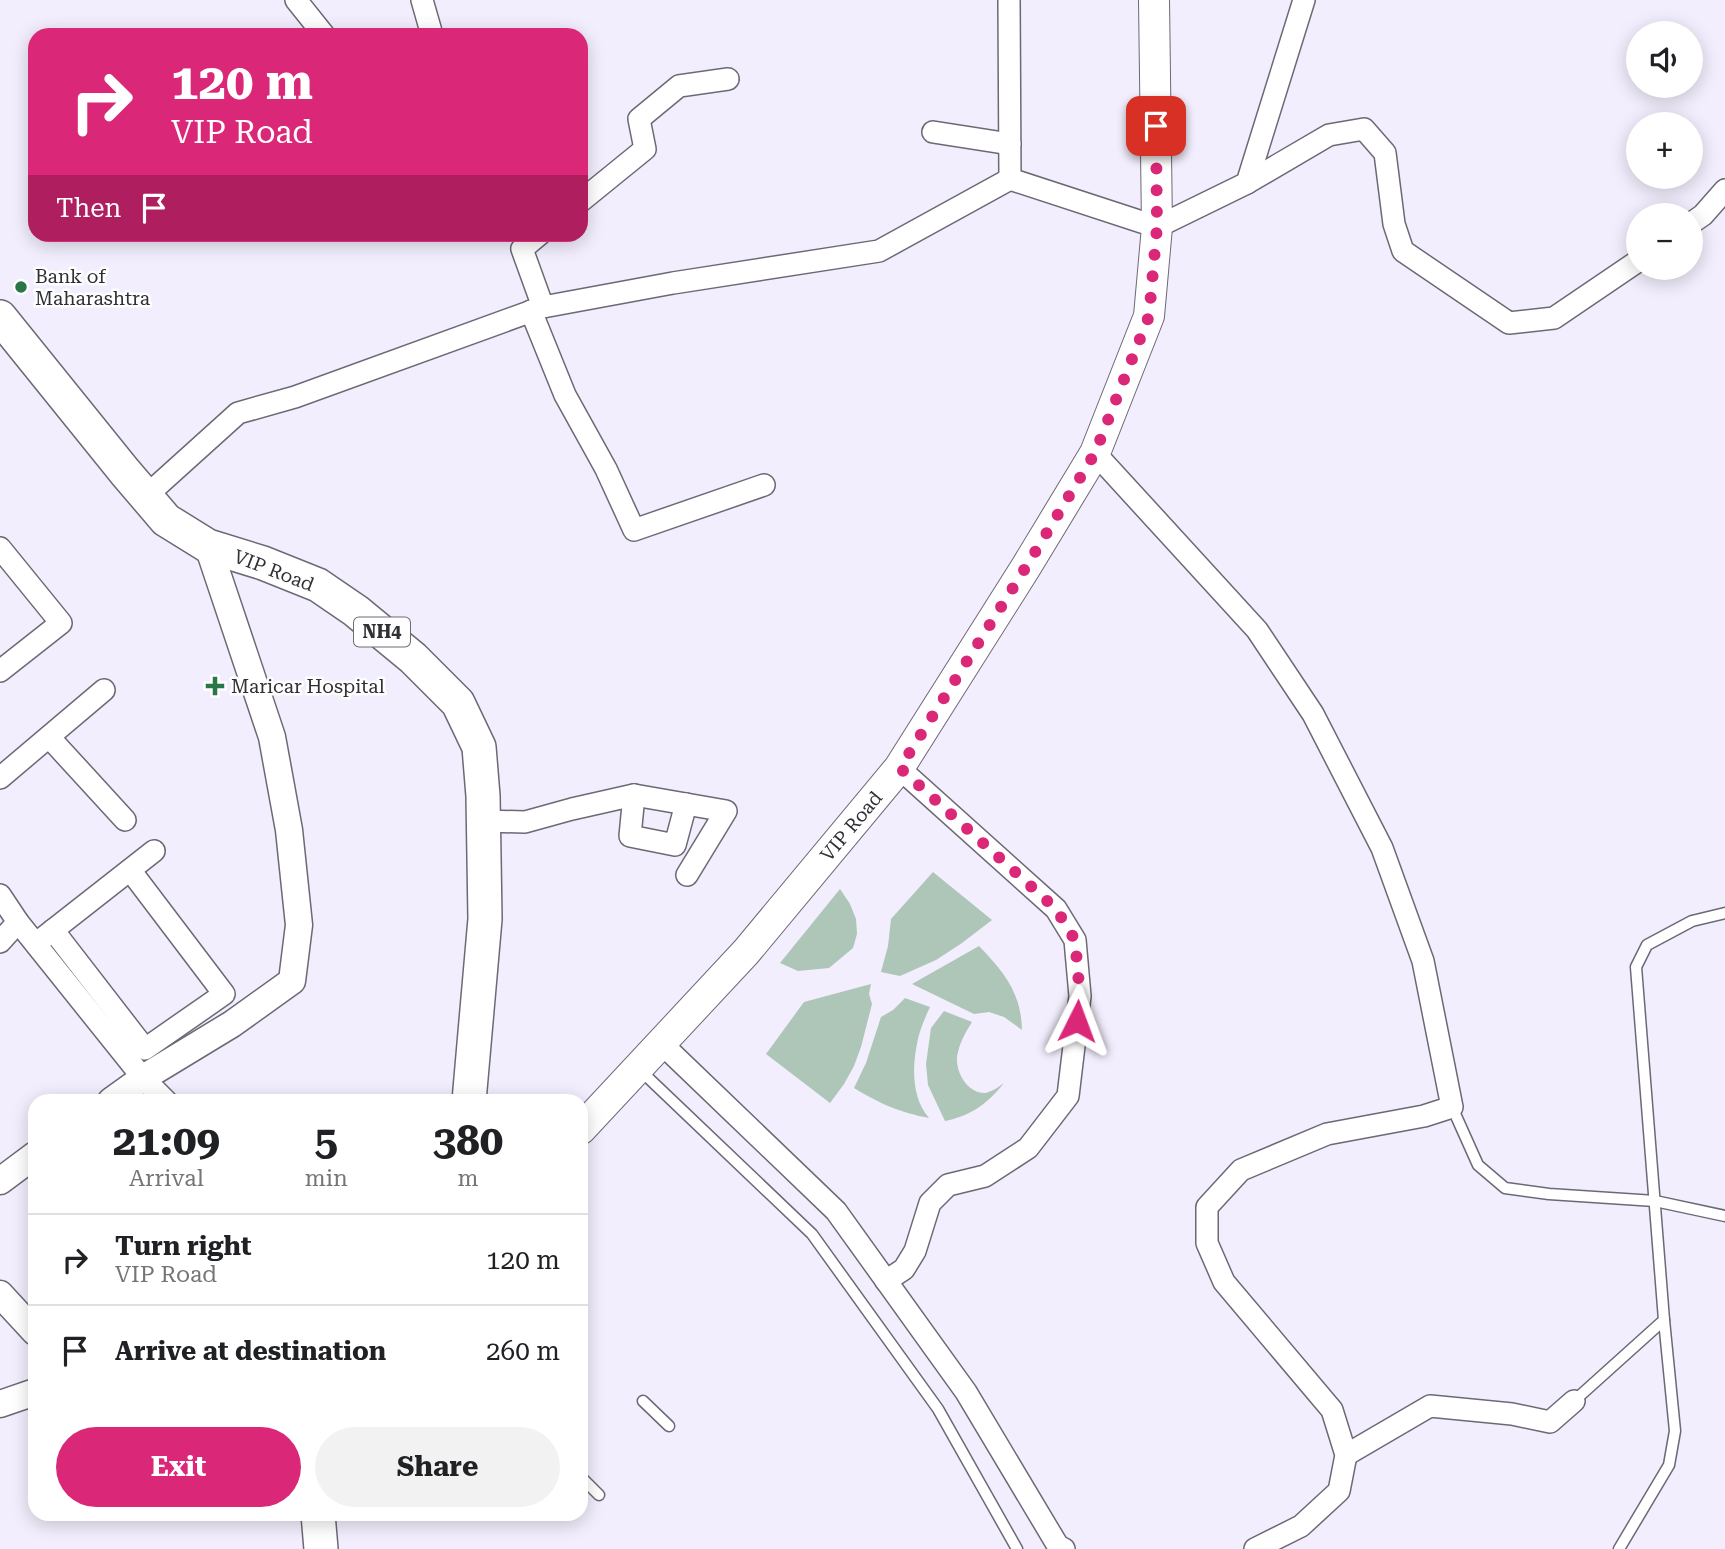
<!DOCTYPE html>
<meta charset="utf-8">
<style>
body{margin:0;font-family:"Roboto Serif",serif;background:#f2f2f2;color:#202124;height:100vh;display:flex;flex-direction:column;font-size:26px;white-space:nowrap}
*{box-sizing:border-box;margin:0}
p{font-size:23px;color:#757577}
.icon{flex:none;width:38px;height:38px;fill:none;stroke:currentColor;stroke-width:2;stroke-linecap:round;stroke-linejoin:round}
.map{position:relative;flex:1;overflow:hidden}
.drawer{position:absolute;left:28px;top:1094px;width:560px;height:427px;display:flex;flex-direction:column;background:#fff;border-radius:21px;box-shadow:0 4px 18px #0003}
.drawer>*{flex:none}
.hud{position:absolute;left:28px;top:28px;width:560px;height:214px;border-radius:21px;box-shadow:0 4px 18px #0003;background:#db2777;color:#fff;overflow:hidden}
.controls{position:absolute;left:1626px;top:21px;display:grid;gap:14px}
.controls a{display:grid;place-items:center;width:77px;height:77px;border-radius:50%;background:#fff;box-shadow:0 4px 18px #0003;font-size:35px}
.pin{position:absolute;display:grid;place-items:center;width:60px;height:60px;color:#fff;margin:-30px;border-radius:14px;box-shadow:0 4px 10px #0006}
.me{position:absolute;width:77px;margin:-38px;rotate:3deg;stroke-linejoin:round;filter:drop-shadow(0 0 5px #0008)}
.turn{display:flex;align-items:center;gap:24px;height:147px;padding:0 28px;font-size:32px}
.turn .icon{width:91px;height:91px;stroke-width:2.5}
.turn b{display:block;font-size:49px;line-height:60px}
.then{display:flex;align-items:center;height:66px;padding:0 28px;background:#0003;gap:14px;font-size:26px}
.eta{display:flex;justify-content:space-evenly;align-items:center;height:119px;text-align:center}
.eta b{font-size:42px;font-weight:700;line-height:49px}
.action{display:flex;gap:14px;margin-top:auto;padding:14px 28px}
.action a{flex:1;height:80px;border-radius:42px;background:#db2777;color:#fff;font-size:28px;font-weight:700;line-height:80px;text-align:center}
.action a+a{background:#f2f2f2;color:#202124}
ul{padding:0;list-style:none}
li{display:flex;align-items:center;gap:21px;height:91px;padding:0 28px;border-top:2px solid #e0e0e0}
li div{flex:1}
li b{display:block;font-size:26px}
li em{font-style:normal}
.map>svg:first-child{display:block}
</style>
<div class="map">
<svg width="1725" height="1549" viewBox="0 0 1725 1549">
<rect width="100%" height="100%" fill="#f2eefd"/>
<!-- green -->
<g fill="#aec6b7">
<polygon points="933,872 992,920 962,943 936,960 900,976 881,972 888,946 891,919"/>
<polygon points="840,889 850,904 856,919 857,934 853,948 829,968 798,971 780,963"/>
<path d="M979 946C1004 972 1021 992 1022 1030L1004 1017 989 1012 974 1014 912 984Z"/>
<polygon points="871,984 869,994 872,1004 861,1047 854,1066 844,1084 830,1103 766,1054 804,1002"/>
<path d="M905 998 930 1007C925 1018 919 1031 917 1044 912 1068 912 1099 929 1118 898 1112 881 1104 854 1088L866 1063 881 1017 893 1010Z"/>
<path d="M944 1011 972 1022C965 1033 959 1044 957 1057 956 1073 967 1093 985 1093 991 1092 999 1087 1004 1083 988 1103 971 1116 945 1121L928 1085 926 1064 931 1028Z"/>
</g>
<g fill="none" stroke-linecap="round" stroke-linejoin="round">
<defs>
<g id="service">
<polyline points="640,1070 812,1234 938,1409 1017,1549"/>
<polyline points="1452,1107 1478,1165 1505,1188 1549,1194 1655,1201 1725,1216"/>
<polyline points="643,1401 669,1426"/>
<polyline points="1574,1401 1664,1320"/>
<polyline points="581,1477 599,1495"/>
<polyline points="1619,1549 1669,1465 1675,1431 1664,1320 1636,967 1647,945 1692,921 1725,913"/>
</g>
<g id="minor">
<polyline points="296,0 324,35"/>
<polyline points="422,0 432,35"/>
<polyline points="1009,0 1010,179 1157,227 1247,183 1304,0"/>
<polyline points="933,132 1010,144"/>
<polyline points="1247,183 1329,135 1364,129 1385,153 1394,224 1403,251 1509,323 1554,318 1638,261"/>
<polyline points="581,201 645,149 639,119 679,86 728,79"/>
<polyline points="1690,224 1703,215 1725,190"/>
<polyline points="540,234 522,249 543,307"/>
<polyline points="531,311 565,395 606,469 634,530 764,485"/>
<polyline points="1095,453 1257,630 1313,714 1382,848 1423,961 1452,1107 1424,1116 1327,1134 1241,1170 1207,1207 1207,1243 1224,1282 1332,1410 1346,1455 1339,1491 1301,1526 1255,1549"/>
<polyline points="146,496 238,413 295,397 543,307 673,283 879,251 1010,179"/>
<polyline points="0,548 61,623 0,671"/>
<polyline points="49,737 125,820"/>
<polyline points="0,778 104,690"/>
<polyline points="634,795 630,836 675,845 686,804"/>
<polyline points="484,821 525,822 572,809 634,795 726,811 687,875"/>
<polyline points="0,895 18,922 143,1078 166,1101"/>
<polyline points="53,930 145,1049 224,994 130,870"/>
<polyline points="43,938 154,851"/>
<polyline points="0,942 18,922"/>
<polyline points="661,1043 836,1211 966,1392 1058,1546 1064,1549"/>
<polyline points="886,1281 904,1269 915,1251 930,1203 948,1185 985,1176 1028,1148 1068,1096 1080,996 1075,940 1056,909 899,768"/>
<polyline points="1346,1455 1430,1406 1512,1414 1550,1422 1574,1401"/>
</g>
<g id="tertiary">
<polyline points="111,1101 143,1078 232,1024 292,981 299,925 289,830 272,737 208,546"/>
<polyline points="0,1181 35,1155"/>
<polyline points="0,1294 35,1332"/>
<polyline points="0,1404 35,1392"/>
</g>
<polyline id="secondary" points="581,1129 746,952 899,768 1026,567 1095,453 1149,316 1157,227 1154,0"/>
<g id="trunk">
<polyline points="0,317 125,472 166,520 208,546 263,563 318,585 356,611 413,658 458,703 479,747 483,796 485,919 469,1101"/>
<polyline points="318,1514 321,1549"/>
</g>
</defs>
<!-- service casing -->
<use href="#service" stroke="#6c6975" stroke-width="13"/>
<!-- minor casing -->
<use href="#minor" stroke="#6c6975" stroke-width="24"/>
<!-- tertiary casing -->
<use href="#tertiary" stroke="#6c6975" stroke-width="29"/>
<!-- secondary casing -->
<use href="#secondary" stroke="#6c6975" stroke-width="32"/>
<!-- trunk casing -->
<use href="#trunk" stroke="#6c6975" stroke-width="36"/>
<!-- service -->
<use href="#service" stroke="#fff" stroke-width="10"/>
<!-- minor -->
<use href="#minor" stroke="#fff" stroke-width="21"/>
<!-- tertiary -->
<use href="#tertiary" stroke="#fff" stroke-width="26"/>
<!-- secondary -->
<use href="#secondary" stroke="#fff" stroke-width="30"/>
<!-- trunk -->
<use href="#trunk" stroke="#fff" stroke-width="33"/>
</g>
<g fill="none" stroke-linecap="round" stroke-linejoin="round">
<!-- route -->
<polyline stroke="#db2777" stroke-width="12" stroke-dasharray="0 21.6" points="1077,1021 1080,996 1075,940 1056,909 900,768 1026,567 1095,453 1149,316 1157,227 1156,126"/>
</g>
<!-- markers -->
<g fill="#297747" stroke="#fefefe" stroke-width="2.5">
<circle cx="21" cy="287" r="7"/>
<path d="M211.5 675.5h7v7h7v7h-7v7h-7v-7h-7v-7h7z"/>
</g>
<g text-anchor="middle" stroke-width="5" stroke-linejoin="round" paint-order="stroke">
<!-- shield labels -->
<rect fill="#fefefe" stroke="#6e6d71" stroke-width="2" x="354" y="617.5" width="56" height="29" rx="5"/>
<g font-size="18" font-weight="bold" fill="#302f34">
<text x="382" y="638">NH4</text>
</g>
<!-- poi labels -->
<g font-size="19" fill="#302f34" stroke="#fefefe" text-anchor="start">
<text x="35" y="283">Bank of<tspan x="35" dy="22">Maharashtra</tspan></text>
<text x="231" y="693">Maricar Hospital</text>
</g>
<!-- street labels -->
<g font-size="19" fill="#302f34" stroke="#fefefe">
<text transform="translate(274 570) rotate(21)" y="7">VIP Road</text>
<text transform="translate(851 826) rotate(-50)" y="7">VIP Road</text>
</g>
</g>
</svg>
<div class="controls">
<a><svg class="icon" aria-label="sound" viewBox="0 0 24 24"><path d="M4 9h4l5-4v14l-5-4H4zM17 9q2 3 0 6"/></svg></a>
<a>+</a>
<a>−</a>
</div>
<div class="pin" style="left:1156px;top:126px;background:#d93025"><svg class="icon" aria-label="arrive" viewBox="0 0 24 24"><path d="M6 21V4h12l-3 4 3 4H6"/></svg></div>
<svg class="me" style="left:1077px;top:1021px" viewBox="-20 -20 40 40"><path d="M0-17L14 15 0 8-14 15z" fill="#db2777" stroke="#fff" stroke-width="4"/></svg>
<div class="hud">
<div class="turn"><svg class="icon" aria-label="right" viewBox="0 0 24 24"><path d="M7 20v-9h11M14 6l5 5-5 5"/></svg><div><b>120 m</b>VIP Road</div></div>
<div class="then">Then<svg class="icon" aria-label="arrive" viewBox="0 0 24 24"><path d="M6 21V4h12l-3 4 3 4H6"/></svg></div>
</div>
<section class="drawer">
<div class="eta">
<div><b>21:09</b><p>Arrival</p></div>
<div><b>5</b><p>min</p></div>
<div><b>380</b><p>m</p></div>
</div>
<ul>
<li><svg class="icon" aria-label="right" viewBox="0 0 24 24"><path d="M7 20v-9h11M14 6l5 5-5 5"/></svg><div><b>Turn right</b><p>VIP Road</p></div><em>120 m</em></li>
<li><svg class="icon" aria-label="arrive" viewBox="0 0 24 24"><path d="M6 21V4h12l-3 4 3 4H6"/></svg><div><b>Arrive at destination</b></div><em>260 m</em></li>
</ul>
<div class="action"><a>Exit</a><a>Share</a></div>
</section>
</div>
